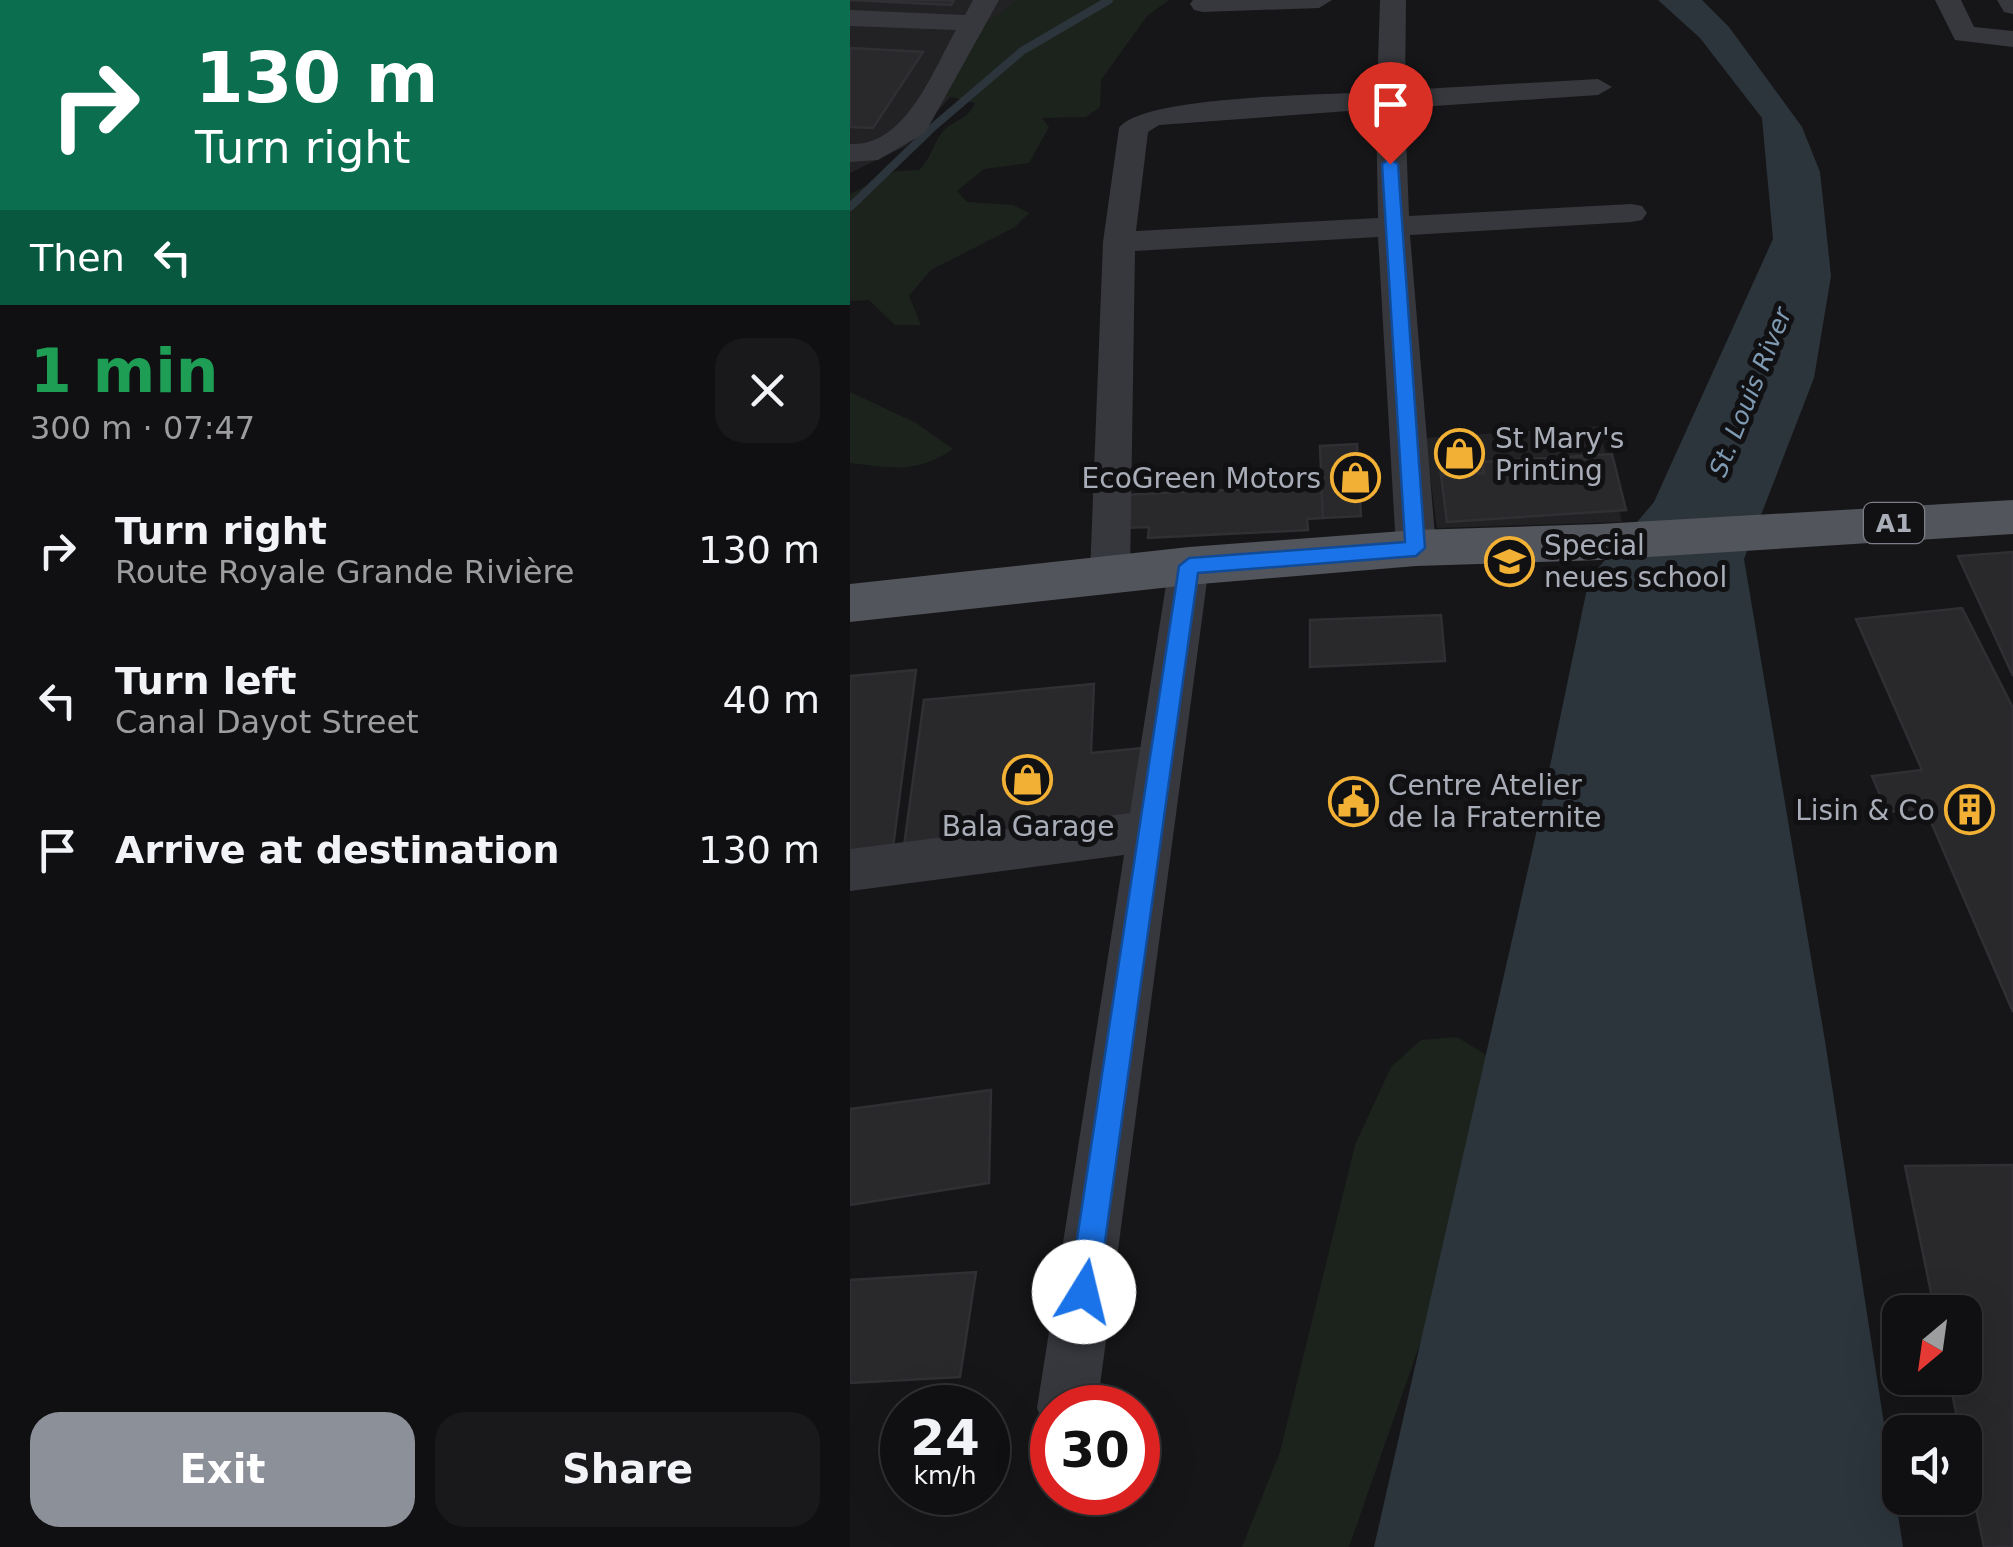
<!DOCTYPE html>
<meta charset="utf-8">
<style>
body{margin:0;font-family:"DejaVu Sans",sans-serif;background:#19191b;color:#f1f3f6;height:100vh;display:flex;flex-direction:column;font-size:38px;white-space:nowrap}
*{box-sizing:border-box;margin:0}
p{font-size:32px;color:#9c9d9f}
.icon{flex:none;width:55px;height:55px;fill:none;stroke:currentColor;stroke-width:2;stroke-linecap:round;stroke-linejoin:round}
.map{position:relative;flex:1;overflow:hidden}
.drawer{display:flex;flex-direction:column;background:#101012;width:850px}
.drawer>*{flex:none}
.guide{background:#0b6e4f;color:#fff;overflow:hidden}
.needle{width:65px;rotate:209deg}
.controls{position:absolute;left:1032px;top:1295px;display:grid;gap:20px}
.controls a{display:grid;place-items:center;width:100px;height:100px;border-radius:20px;background:#101012;box-shadow:0 10px 40px #0002,0 0 0 2px #303032;font-size:50px}
.speed{position:absolute;left:30px;top:1385px;display:flex;gap:20px;font-size:50px;font-weight:700;text-align:center}
.speed>*{display:grid;place-content:center;width:130px;height:130px;border-radius:50%;background:#101012;box-shadow:0 10px 40px #0002,0 0 0 2px #303032;line-height:1}
.speed small{font-size:25px;font-weight:400}
.speed .limit{border:15px solid #d22;background:#fff;color:#111}
.pin{position:absolute;display:grid;place-items:center;width:85px;height:85px;color:#fff;margin:-102px -42px;border-radius:50% 50% 50% 0;rotate:-45deg;box-shadow:0 0 10px #0007}
.pin .icon{rotate:45deg}
.me{position:absolute;width:110px;margin:-55px;rotate:9deg;stroke-linejoin:round;filter:drop-shadow(0 0 8px #0008)}
.turn{display:flex;align-items:center;gap:35px;height:210px;padding:0 30px;font-size:45px}
.turn .icon{width:130px;height:130px;stroke-width:2.5}
.turn b{display:block;font-size:70px;line-height:85px}
.then{display:flex;align-items:center;height:95px;padding:0 30px;background:#0003;gap:20px;font-size:38px}
.round{display:grid;place-items:center;flex:none;width:105px;height:105px;border-radius:30px;background:#19191b}
.overview{display:flex;align-items:center;justify-content:space-between;height:170px;padding:0 30px}
h1{font-size:60px;font-weight:700;line-height:75px;color:#1e9e55}
.button{display:flex;gap:20px;margin-top:auto;padding:20px 30px}
.button a{flex:1;height:115px;border-radius:30px;background:#8c9099;color:#fff;font-size:40px;font-weight:700;line-height:115px;text-align:center}
.button a+a{background:#19191b;color:#f1f3f6}
ul{padding:0;list-style:none}
li{display:flex;align-items:center;gap:30px;height:150px;padding:0 30px}
li div{flex:1}
li b{display:block;font-size:38px}
li em{font-style:normal}
main{display:flex;flex:1;min-height:0}
.map>svg:first-child{display:block}
</style>
<main>
<section class="drawer">
<div class="guide">
<div class="turn"><svg class="icon" aria-label="right" viewBox="0 0 24 24"><path d="M7 20v-9h11M14 6l5 5-5 5"/></svg><div><b>130 m</b>Turn right</div></div>
<div class="then">Then<svg class="icon" aria-label="left" viewBox="0 0 24 24"><path d="M17 20v-9H6M10 6l-5 5 5 5"/></svg></div>
</div>
<div class="overview"><div><h1>1 min</h1><p>300 m · 07:47</p></div><a class="round"><svg class="icon" aria-label="close" viewBox="0 0 24 24"><path d="M6 6l12 12M18 6L6 18"/></svg></a></div>
<ul>
<li><svg class="icon" aria-label="right" viewBox="0 0 24 24"><path d="M7 20v-9h11M14 6l5 5-5 5"/></svg><div><b>Turn right</b><p>Route Royale Grande Rivière</p></div><em>130 m</em></li>
<li><svg class="icon" aria-label="left" viewBox="0 0 24 24"><path d="M17 20v-9H6M10 6l-5 5 5 5"/></svg><div><b>Turn left</b><p>Canal Dayot Street</p></div><em>40 m</em></li>
<li><svg class="icon" aria-label="arrive" viewBox="0 0 24 24"><path d="M6 21V4h12l-3 4 3 4H6"/></svg><div><b>Arrive at destination</b></div><em>130 m</em></li>
</ul>
<div class="button"><a>Exit</a><a>Share</a></div>
</section>
<div class="map">
<svg width="1163" height="1547" viewBox="0 0 1163 1547">
<rect width="100%" height="100%" fill="#161618"/>
<!-- built -->
<g fill="#222225">
<polygon points="0,0 188,0 56,146 0,173"/>
<polygon points="749,426 772,522 587,528 575,438"/>
</g>
<!-- green -->
<g fill="#1c231d">
<path d="M167 0H319L297 16 251 80 250 107 236 117 192 118 199 127 179 163 134 169 107 191 117 202 163 205 179 213 165 227 81 270 59 296 71 325H45L19 300 0 301V194L46 171 69 170C82 158 84 140 95 129 106 120 120 117 125 103L89 94 133 26Z"/>
<path d="M0 392 66 423 103 449C66 474 42 468 0 463Z"/>
<polygon points="607,1037 638,1056 581,1312 499,1547 392,1547 430,1452 505,1145 541,1067 571,1040"/>
</g>
<!-- water -->
<polygon fill="#2c353c" points="808,0 852,0 879,27 952,127 970,172 981,276 964,378 894,559 975,1041 1053,1547 524,1547 684,843 739,579 804,502 923,239 912,118 850,38"/>
<g fill="none" stroke-linecap="round" stroke-linejoin="round">
<!-- stream -->
<polyline stroke="#2c353c" stroke-width="8" points="0,207 82,128 172,51 259,0"/>
</g>
<!-- building -->
<g fill="#29292c" stroke="#303034" stroke-width="2.5">
<polygon points="0,0 104,0 101,5"/>
<polygon points="0,48 73,52 23,128 0,127"/>
<polygon points="629,443 634,473 591,475 588,445"/>
<polygon points="507,444 511,516 473,518 470,446"/>
<polygon points="762,454 776,510 597,522 591,475 634,473 632,462"/>
<polygon points="471,485 473,518 457,519 458,530 298,538 299,527 271,528 274,495"/>
<polygon points="1163,552 1163,676 1108,556"/>
<polygon points="1112,608 1163,708 1163,1012 1075,808 1037,812 1022,776 1072,770 1006,619"/>
<polygon points="591,615 595,661 460,667 460,620"/>
<polygon points="66,670 41,863 0,868 0,676"/>
<polygon points="244,684 241,753 294,748 293,804 265,831 53,853 74,700"/>
<polygon points="141,1090 139,1183 0,1205 0,1109"/>
<polygon points="1163,1165 1163,1547 1134,1547 1115,1455 1115,1432 1110,1432 1099,1378 1115,1378 1115,1312 1085,1312 1055,1166"/>
<polygon points="126,1272 110,1377 0,1383 0,1280"/>
</g>
<g fill="none" stroke-linecap="round" stroke-linejoin="round">
<!-- minor -->
<g fill="#37383d" fill-rule="evenodd">
<path d="M123 0H149L75 133 28 160 0 162V144C56 147 83 70 106 30L0 26V10L115 15Z"/>
<polygon points="343,0 482,0 469,8 353,12 344,10 340,4"/>
<path d="M530 0H556L555 90 748 79 762 87 748 95 555 108 559 216 781 204 792 206 797 213 792 220 781 222 560 235 586 548 580 558 566 563 552 558 546 548 528 237 285 251 280 574 274 585 260 589 246 585 240 574 253 242 269 128C293 95 480 95 527 92ZM526 109 528 218 286 231 298 132 309 125Z"/>
<polygon points="1085,0 1111,0 1124,27 1163,31 1163,47 1105,40"/>
<polygon points="1147,0 1163,0 1163,14 1154,12"/>
<polygon points="339,551 353,555 359,566 247,1408 202,1408 202,1432 196,1429 187,1408 274,855 0,891 0,849 280,813 319,566 325,555"/>
</g>
<!-- major -->
<polygon fill="#53555c" fill-rule="evenodd" points="1163,500 1163,534 750,560 566,566 339,585 0,622 0,584 339,547 566,530 750,524"/>
</g>
<!-- route -->
<polygon fill="#1a73e8" stroke="#114b97" stroke-width="2.5" points="540,159 548,164 575,548 566,556 348,573 248,1292 244,1303 234,1307 223,1303 219,1292 329,566 339,558 555,542 532,164"/>
<!-- icons -->
<defs>
<symbol id="shop-ring" viewBox="-11 -11 22 22"><circle r="9.5" fill="#111113" stroke="#f2b134" stroke-width="1.5"/><path d="M-5-2.5h2.3a2.7 3.5 0 0 1 5.4 0H5L5.5 6h-11ZM-1.5-2.5h3a1.5 2.3 0 0 0-3 0Z" fill="#f2b134"/></symbol>
<symbol id="school-ring" viewBox="-11 -11 22 22"><circle r="9.5" fill="#111113" stroke="#f2b134" stroke-width="1.5"/><path d="M0-5L7-2L0 1L-7-2ZM-4 1L0 2.5L4 1V4Q0 6-4 4Z" fill="#f2b134"/></symbol>
<symbol id="civic-ring" viewBox="-11 -11 22 22"><circle r="9.5" fill="#111113" stroke="#f2b134" stroke-width="1.5"/><path d="M-.6-6.5H3V-4.5H.6V-3L4-1V1h2V6H-6V1h2V-1L-.6-3ZM-1.2 2.5V6h2.4V2.5Z" fill="#f2b134"/></symbol>
<symbol id="building-ring" viewBox="-11 -11 22 22"><circle r="9.5" fill="#111113" stroke="#f2b134" stroke-width="1.5"/><path d="M-4-6H4V6H1V3H-1V6H-4ZM-2.5-4.3h1.7v1.8h-1.7ZM.8-4.3h1.7v1.8H.8ZM-2.5-1h1.7V.8h-1.7ZM.8-1h1.7V.8H.8Z" fill="#f2b134"/></symbol>
</defs>
<g fill-rule="evenodd">
<use href="#shop-ring" x="582" y="426" width="55" height="55"/>
<use href="#shop-ring" x="478" y="450" width="55" height="55"/>
<use href="#school-ring" x="632" y="534" width="55" height="55"/>
<use href="#shop-ring" x="150" y="752" width="55" height="55"/>
<use href="#civic-ring" x="476" y="774" width="55" height="55"/>
<use href="#building-ring" x="1092" y="782" width="55" height="55"/>
</g>
<g text-anchor="middle" stroke-width="10" stroke-linejoin="round" paint-order="stroke">
<!-- far-water labels -->
<g font-size="25" font-style="italic" fill="#7f9bb3" stroke="#111113">
<text transform="translate(900 392) rotate(-68)" y="9">St. Louis River</text>
</g>
<!-- shield labels -->
<rect fill="#111113" stroke="#7b7e86" stroke-width="2.5" x="1014" y="503" width="60" height="40" rx="8"/>
<g font-size="25" font-weight="bold" fill="#a8adb8">
<text x="1044" y="532">A1</text>
</g>
<!-- poi labels -->
<g font-size="28" fill="#a8adb8" stroke="#111113" text-anchor="start">
<text x="645" y="448">St Mary's<tspan x="645" dy="32">Printing</tspan></text>
<text x="471" y="488" text-anchor="end">EcoGreen Motors</text>
<text x="694" y="555">Special<tspan x="694" dy="32">neues school</tspan></text>
<text x="538" y="795">Centre Atelier<tspan x="538" dy="32">de la Fraternite</tspan></text>
<text x="1085" y="820" text-anchor="end">Lisin &amp; Co</text>
<text x="178" y="836" text-anchor="middle">Bala Garage</text>
</g>
</g>
</svg>
<div class="controls">
<a><svg class="needle" viewBox="-14 -14 28 28"><path d="M0-13l5 13h-10z" fill="#e53935"/><path d="M0 13l5-13h-10z" fill="#9c9d9f"/></svg></a>
<a><svg class="icon" aria-label="sound" viewBox="0 0 24 24"><path d="M4 9h4l5-4v14l-5-4H4zM17 9q2 3 0 6"/></svg></a>
</div>
<div class="speed"><div>24<small>km/h</small></div><div class="limit">30</div></div>
<div class="pin" style="left:540px;top:164px;background:#d93025"><svg class="icon" aria-label="arrive" viewBox="0 0 24 24"><path d="M6 21V4h12l-3 4 3 4H6"/></svg></div>
<svg class="me" style="left:234px;top:1292px" viewBox="-20 -20 40 40"><circle r="19" fill="#fff"/><path d="M0-13L10 11 0 6-10 11z" fill="#1a73e8"/></svg>
</div>
</main>
